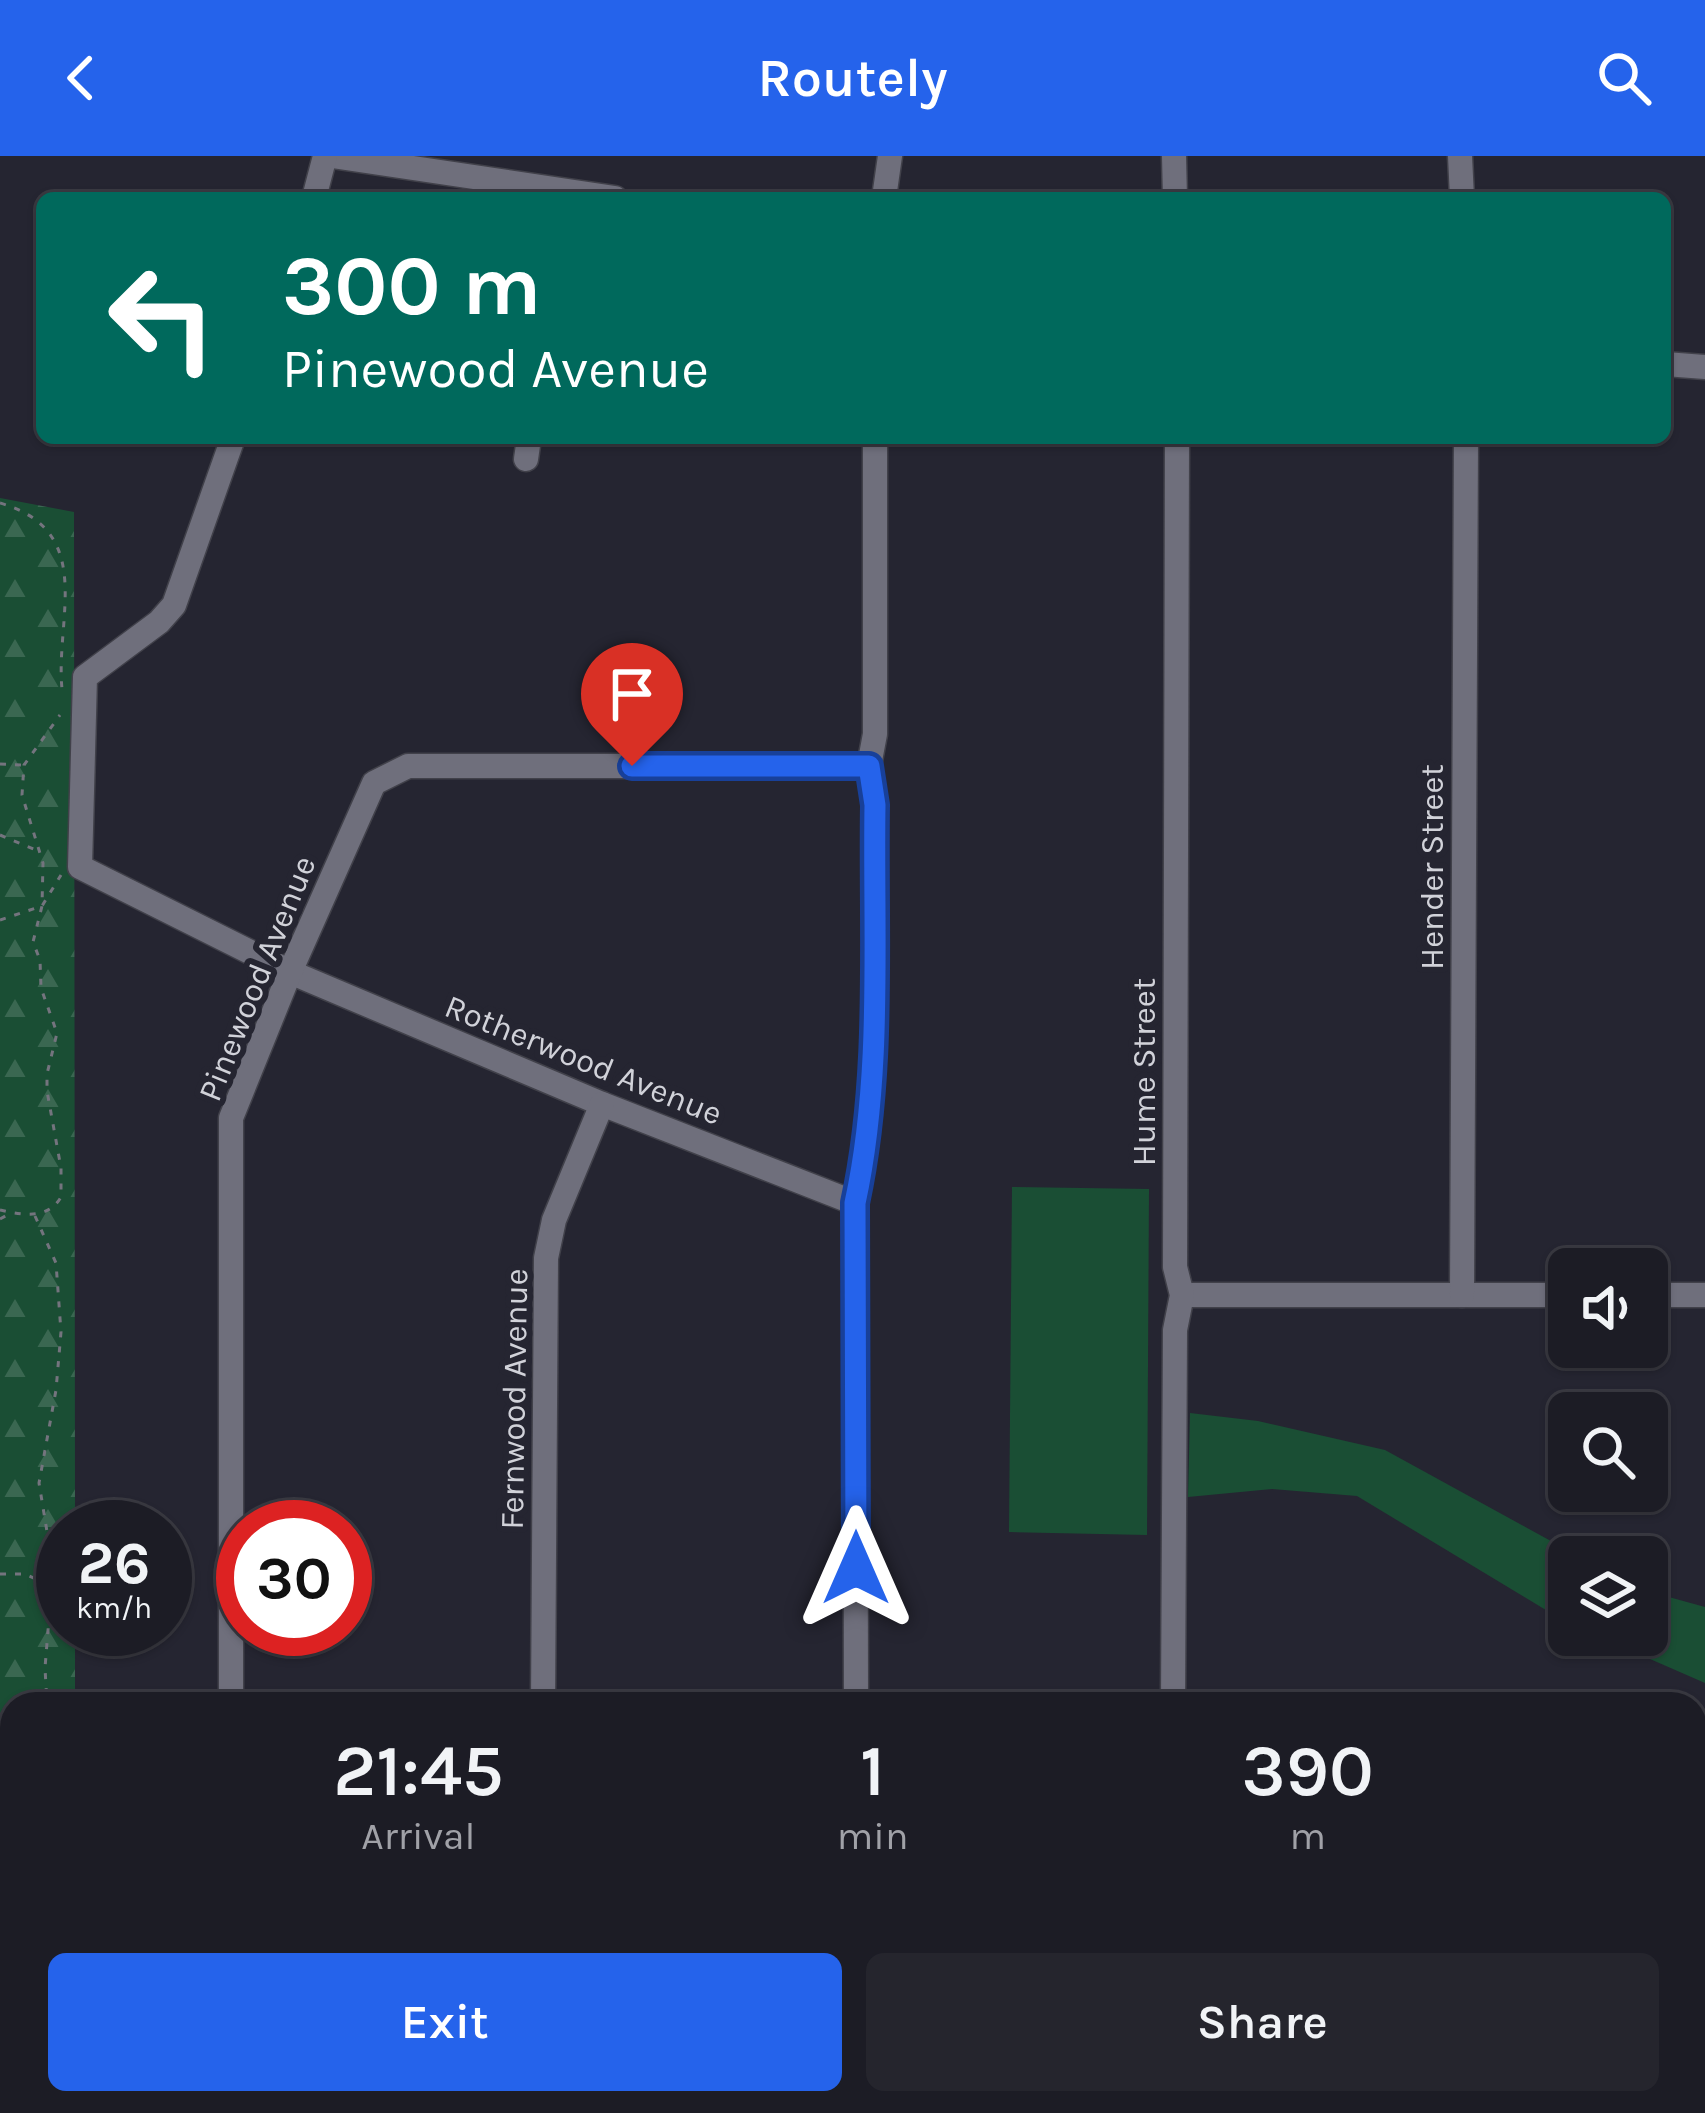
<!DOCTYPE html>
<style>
body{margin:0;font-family:Karla,sans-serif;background:#25252d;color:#f1f3f6;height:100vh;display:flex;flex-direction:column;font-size:45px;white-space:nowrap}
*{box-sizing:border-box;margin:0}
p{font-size:39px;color:#a0a1a7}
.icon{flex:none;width:66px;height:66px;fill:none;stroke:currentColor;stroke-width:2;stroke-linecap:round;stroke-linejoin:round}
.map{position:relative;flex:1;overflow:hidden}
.drawer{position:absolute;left:0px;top:1536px;width:1707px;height:423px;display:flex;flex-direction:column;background:#1c1c25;border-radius:36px 36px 0 0;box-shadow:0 3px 9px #0004,0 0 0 3px #3a3a42}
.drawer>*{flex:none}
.hud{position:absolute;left:36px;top:36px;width:1635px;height:252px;border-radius:18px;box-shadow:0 3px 9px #0004,0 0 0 3px #3a3a42;background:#00695c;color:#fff;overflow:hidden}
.controls{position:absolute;left:1548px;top:1092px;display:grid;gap:24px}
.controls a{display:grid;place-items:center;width:120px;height:120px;border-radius:18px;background:#1c1c25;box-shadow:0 3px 9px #0004,0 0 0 3px #3a3a42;font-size:60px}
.speed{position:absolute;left:36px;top:1344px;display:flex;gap:24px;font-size:60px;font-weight:700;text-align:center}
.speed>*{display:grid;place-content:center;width:156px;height:156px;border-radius:50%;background:#1c1c25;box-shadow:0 3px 9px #0004,0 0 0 3px #3a3a42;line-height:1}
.speed small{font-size:30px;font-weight:400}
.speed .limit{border:18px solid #d22;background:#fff;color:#111}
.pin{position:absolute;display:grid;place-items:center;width:102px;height:102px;color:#fff;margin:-123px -51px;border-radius:50% 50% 50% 0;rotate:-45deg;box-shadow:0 0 12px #0007}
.pin .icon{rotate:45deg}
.me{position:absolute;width:132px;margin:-66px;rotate:0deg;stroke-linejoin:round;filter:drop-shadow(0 0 9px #0008)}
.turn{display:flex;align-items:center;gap:42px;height:252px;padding:0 48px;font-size:54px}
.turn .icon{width:156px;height:156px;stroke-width:2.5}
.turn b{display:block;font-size:84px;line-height:102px}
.eta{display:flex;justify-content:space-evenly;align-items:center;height:204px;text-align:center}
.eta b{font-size:72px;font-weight:600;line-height:84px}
.button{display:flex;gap:24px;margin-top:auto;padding:24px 48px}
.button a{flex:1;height:138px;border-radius:18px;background:#2563eb;color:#fff;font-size:48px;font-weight:600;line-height:138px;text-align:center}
.button a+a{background:#25252d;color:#f1f3f6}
header{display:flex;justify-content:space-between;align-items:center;height:156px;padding:0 48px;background:#2563eb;color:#fff;font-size:54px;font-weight:600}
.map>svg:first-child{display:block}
</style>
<header><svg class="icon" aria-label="back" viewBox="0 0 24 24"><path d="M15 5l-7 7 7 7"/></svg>Routely<svg class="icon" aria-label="search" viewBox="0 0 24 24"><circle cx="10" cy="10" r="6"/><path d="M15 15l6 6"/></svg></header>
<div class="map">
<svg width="1705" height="1957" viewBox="0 0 1705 1957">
<defs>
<pattern id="forest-firs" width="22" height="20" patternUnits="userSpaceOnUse" patternTransform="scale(3)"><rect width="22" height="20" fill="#1a4e34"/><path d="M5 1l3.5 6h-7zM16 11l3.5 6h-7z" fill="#3a6751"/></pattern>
</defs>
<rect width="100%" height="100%" fill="#252531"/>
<!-- forest -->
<polygon fill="url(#forest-firs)" points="0,342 74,356 75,1371 63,1371 63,1473 75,1473 75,1548 12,1548 12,1627 0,1623"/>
<!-- green -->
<g fill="#1a4e34">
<polygon points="1012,1031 1149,1033 1147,1379 1009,1376"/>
<polygon points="1190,1257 1258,1265 1385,1294 1580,1401 1569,1401 1569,1468 1357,1340 1272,1333 1188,1341"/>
<polygon points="1647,1435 1705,1451 1705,1527 1595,1479 1647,1479"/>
</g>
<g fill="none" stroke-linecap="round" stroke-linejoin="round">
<defs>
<g id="minor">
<polyline points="332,0 615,42"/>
<polyline points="1174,0 1175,42"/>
<polyline points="1460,0 1462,42"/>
<polyline points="314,42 325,0"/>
<polyline points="884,42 890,0"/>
<polyline points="1665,208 1705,211"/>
<polyline points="233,282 174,449 159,466 85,521 80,711 290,816 602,948 855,1047"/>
<polyline points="526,303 529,282"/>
<polyline points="1182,1139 1569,1139"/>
<polyline points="1462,1139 1466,282"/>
<polyline points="1647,1139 1705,1139"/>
<polyline points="231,1548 231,962 290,816 374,627 408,610 869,610"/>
<polyline points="543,1548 546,1102 554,1064 602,948"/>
<path d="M856 1548 855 1047C883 918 873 781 875 649L869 610 875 578V282"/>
<polyline points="1173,1548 1175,1174 1182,1139 1175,1111 1177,282"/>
<polyline points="1695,1653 1705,1657"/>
<polyline points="584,1947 586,1957"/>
<polyline points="1174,1947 1174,1957"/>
<polyline points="1459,1947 1459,1957"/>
<polyline points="166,1957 168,1947"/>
<polyline points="617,1957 620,1947"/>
</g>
<g id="major">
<polyline points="0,1653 12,1657"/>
<polyline points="0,1715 12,1719"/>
<polyline points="635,1947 663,1957"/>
<polyline points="799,1947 826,1957"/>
</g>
</defs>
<!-- minor casing -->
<use href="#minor" stroke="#41414a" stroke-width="27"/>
<!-- major casing -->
<use href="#major" stroke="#41414a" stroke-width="33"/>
<!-- path -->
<g stroke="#74747e" stroke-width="3" stroke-dasharray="6 9" stroke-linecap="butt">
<path d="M0 347C97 375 55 462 62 533"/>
<polyline points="0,608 23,609"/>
<polyline points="0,679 36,694"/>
<polyline points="0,764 42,750 61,719"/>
<path d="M0 1054C22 1059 48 1064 61 1041V1012L47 935V918L57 877 41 832 40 804 33 786 42 750 43 707 22 639 24 609 60 559"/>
<polyline points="35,1060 56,1107 61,1176 56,1234 39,1327 53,1412 45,1512 47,1548"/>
<polyline points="0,1063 9,1058"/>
<polyline points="0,1418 25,1418 51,1430"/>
</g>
<!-- minor -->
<use href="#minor" stroke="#6f6f7c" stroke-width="24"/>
<!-- major -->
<use href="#major" stroke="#c16b76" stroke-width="30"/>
</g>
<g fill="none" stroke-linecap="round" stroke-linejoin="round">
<defs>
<path id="route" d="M632 610H869L875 649C873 781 883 918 855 1047L856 1412"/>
</defs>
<!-- route casing -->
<use href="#route" stroke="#184099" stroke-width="30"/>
<!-- route -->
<use href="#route" stroke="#2563eb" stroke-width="21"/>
</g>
<g text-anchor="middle" stroke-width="12" stroke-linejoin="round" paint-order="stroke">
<!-- street labels -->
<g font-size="33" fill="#d1d2d9" stroke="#252531">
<text transform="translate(1431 711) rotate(-90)" y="12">Hender Street</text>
<text transform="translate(256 822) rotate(-68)" y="12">Pinewood Avenue</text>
<text transform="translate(584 903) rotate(22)" y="12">Rotherwood Avenue</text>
<text transform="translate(1143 916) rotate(-90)" y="12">Hume Street</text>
<text transform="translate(513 1243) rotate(-89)" y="12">Fernwood Avenue</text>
</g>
</g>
</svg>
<div class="controls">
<a><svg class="icon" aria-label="sound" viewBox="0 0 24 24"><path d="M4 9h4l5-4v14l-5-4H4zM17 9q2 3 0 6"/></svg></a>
<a><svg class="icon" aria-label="search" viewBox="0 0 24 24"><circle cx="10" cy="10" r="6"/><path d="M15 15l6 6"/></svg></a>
<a><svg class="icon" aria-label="layers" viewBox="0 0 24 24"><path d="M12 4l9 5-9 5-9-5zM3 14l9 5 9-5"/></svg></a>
</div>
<div class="speed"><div>26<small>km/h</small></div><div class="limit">30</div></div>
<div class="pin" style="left:632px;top:610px;background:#d93025"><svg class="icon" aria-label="arrive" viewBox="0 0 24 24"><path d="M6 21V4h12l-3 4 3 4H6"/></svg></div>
<svg class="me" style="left:856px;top:1412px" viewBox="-20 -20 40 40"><path d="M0-17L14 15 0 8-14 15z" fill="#2563eb" stroke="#fff" stroke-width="4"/></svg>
<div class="hud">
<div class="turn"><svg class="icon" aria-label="left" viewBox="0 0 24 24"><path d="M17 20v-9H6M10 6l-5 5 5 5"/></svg><div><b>300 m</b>Pinewood Avenue</div></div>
</div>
<section class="drawer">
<div class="eta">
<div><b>21:45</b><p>Arrival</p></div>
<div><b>1</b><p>min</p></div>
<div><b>390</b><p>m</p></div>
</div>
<div class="button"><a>Exit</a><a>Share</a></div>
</section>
</div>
